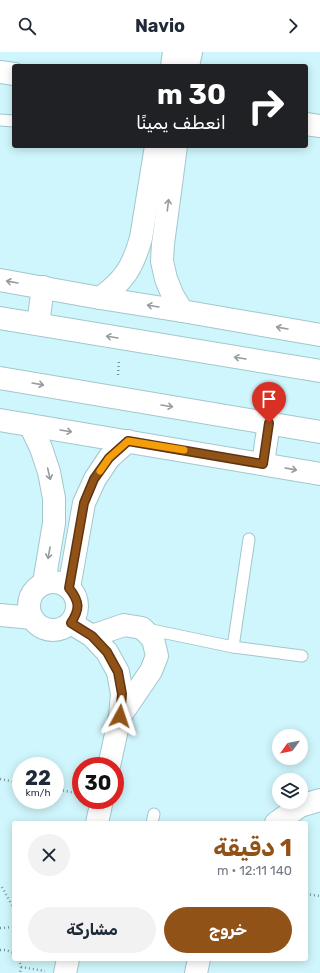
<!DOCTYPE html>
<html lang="ar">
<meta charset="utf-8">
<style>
body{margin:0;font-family:Rubik,"Noto Naskh Arabic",sans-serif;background:#f2f2f3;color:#1f2937;direction:rtl;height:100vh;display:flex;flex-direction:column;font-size:15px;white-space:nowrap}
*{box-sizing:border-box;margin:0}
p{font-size:13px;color:#747a83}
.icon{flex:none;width:22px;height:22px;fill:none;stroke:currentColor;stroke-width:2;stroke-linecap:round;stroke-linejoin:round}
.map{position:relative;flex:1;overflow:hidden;direction:ltr}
.sheet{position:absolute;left:12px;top:769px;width:296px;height:140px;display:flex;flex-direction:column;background:#fff;border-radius:4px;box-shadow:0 2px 10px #0003;direction:rtl}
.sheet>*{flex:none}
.guide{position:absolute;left:12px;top:12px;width:296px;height:84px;border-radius:4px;box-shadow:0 2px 10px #0003;direction:rtl;background:#202124;color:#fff;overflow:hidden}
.needle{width:26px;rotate:237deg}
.controls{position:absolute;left:272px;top:677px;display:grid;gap:8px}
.controls a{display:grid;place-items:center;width:36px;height:36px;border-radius:50%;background:#fff;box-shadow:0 2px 10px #0003;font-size:20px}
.speed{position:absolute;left:12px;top:705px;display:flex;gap:8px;font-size:20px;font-weight:700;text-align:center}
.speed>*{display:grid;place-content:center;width:52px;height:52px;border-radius:50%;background:#fff;box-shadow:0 2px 10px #0003;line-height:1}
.speed small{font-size:10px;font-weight:400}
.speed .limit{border:6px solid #d22;background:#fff;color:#111}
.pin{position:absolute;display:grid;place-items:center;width:34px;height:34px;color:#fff;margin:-41px -17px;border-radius:50% 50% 50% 0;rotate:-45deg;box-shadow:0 0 4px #0007}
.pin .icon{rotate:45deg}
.me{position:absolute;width:44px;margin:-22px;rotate:5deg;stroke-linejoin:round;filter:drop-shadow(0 0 3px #0008)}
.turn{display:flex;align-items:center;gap:14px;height:84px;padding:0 16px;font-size:18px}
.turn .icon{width:52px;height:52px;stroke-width:2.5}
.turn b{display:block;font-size:28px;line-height:34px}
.round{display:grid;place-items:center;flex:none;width:42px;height:42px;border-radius:21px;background:#f2f2f3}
.head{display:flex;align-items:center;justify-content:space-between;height:68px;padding:0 16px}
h1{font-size:24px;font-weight:700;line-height:30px;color:#915218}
.button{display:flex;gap:8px;margin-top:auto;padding:8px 16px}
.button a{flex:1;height:46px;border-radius:24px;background:#915218;color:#fff;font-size:16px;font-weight:700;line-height:46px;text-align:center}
.button a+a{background:#f2f2f3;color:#1f2937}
header{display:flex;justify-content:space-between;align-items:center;height:52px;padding:0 16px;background:#fff;font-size:18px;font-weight:700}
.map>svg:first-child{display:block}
</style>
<header><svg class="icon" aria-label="forward" viewBox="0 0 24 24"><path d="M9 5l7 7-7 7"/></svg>Navio<svg class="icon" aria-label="search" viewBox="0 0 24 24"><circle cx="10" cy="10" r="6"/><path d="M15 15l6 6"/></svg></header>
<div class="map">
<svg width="320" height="921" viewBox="0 0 320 921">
<rect width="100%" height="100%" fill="#cff6fc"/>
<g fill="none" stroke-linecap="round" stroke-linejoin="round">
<defs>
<g id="service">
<polyline points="0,68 14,69"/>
<polyline points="147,577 233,595 302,604"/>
<polyline points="233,595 249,487"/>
<polyline points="152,771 154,762"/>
</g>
<g id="minor">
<polyline points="172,14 174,0"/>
<polyline points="188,14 191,0"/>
<polyline points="0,20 14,22"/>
<polyline points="306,72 320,74"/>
<polyline points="176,94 163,192 162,209 166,227 173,244 182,259"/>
<polyline points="0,228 100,246 182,259 320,283"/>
<path d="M100 246C124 229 133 215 141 186L156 94"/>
<polyline points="0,266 320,319"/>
<polyline points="38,272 43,235"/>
<polyline points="0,326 320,380"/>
<polyline points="0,368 320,422"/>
<polyline points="30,373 41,396 49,420 54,446 54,471 44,531"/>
<polyline points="263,411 269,371"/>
<circle cx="53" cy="554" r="24"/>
<polyline points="69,536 84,451 95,427 109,406 128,389"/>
<polyline points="0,563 32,566"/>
<polyline points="71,571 92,584 107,600 118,620 122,642 120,664 109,714"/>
<polyline points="92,584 124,573 142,576 153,587 157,604 151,619 121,663"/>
<polyline points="97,771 102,748"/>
<polyline points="276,771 300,754 320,748"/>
<polyline points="65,921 68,907"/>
<polyline points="196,921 199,907"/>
</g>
</defs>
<!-- service casing -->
<use href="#service" stroke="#a1c7cd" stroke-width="13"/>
<!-- minor casing -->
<use href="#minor" stroke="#a1c7cd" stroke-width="24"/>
<!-- path -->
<g stroke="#799397" stroke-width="2.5" stroke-dasharray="1 3" stroke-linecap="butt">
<polyline points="118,323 119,308"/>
<polyline points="0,727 21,731"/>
<polyline points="55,737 81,742"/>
<polyline points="2,835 13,855 14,860"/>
<polyline points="306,842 320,844"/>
<polyline points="0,876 14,875"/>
<polyline points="0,898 6,898 14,901"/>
<polyline points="13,900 14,891"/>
<polyline points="19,907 21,915 20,921"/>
<polyline points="21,915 45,919"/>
</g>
<!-- service -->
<use href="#service" stroke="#fff" stroke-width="11"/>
<!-- minor -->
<use href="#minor" stroke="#fff" stroke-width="22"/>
</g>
<!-- one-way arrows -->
<defs><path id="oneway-shaft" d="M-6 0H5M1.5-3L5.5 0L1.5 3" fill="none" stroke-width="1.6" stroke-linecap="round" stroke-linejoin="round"/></defs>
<g stroke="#959c9e">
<use href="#oneway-shaft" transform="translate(168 153) rotate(-83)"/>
<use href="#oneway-shaft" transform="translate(12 230) rotate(-170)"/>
<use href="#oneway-shaft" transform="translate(153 254) rotate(-171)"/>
<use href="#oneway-shaft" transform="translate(282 276) rotate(-170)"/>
<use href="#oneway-shaft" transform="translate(112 285) rotate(-171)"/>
<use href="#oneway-shaft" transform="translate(240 306) rotate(-171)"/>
<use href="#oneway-shaft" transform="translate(38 332) rotate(10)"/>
<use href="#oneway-shaft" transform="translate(167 354) rotate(9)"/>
<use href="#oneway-shaft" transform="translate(66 379) rotate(9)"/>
<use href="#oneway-shaft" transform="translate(291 417) rotate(10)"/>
<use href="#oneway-shaft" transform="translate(49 422) rotate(77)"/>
<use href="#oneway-shaft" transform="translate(49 501) rotate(100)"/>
</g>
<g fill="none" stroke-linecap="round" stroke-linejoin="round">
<defs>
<path id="route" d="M120 664 122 642 118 620 107 600 92 584 71 571C80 557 80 550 69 536L84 451 94 427 109 406 128 389 263 412 269 371"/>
</defs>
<!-- route casing -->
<use href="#route" stroke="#5e3510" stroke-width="10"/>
<!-- route -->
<use href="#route" stroke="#915218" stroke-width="7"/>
<!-- slow -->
<polyline stroke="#f59e0b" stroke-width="7" points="100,419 109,406 128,389 184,398"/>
</g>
</svg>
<div class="controls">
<a><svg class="needle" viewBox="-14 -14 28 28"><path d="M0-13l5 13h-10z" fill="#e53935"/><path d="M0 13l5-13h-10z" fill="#747a83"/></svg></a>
<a><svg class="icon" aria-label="layers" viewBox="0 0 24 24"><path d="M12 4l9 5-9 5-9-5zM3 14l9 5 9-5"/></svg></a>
</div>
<div class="speed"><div>22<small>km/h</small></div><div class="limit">30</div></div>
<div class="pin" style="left:269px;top:371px;background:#d93025"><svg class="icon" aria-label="arrive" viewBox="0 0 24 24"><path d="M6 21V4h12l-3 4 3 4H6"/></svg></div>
<svg class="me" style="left:120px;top:664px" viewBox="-20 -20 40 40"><path d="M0-17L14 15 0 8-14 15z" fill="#915218" stroke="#fff" stroke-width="4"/></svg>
<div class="guide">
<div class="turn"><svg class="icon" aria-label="right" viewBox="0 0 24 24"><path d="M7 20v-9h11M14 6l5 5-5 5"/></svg><div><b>30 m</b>انعطف يمينًا</div></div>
</div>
<section class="sheet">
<div class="head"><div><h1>1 دقيقة</h1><p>140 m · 12:11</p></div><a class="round"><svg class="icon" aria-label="close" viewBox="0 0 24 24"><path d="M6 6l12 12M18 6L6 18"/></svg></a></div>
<div class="button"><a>خروج</a><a>مشاركة</a></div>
</section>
</div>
